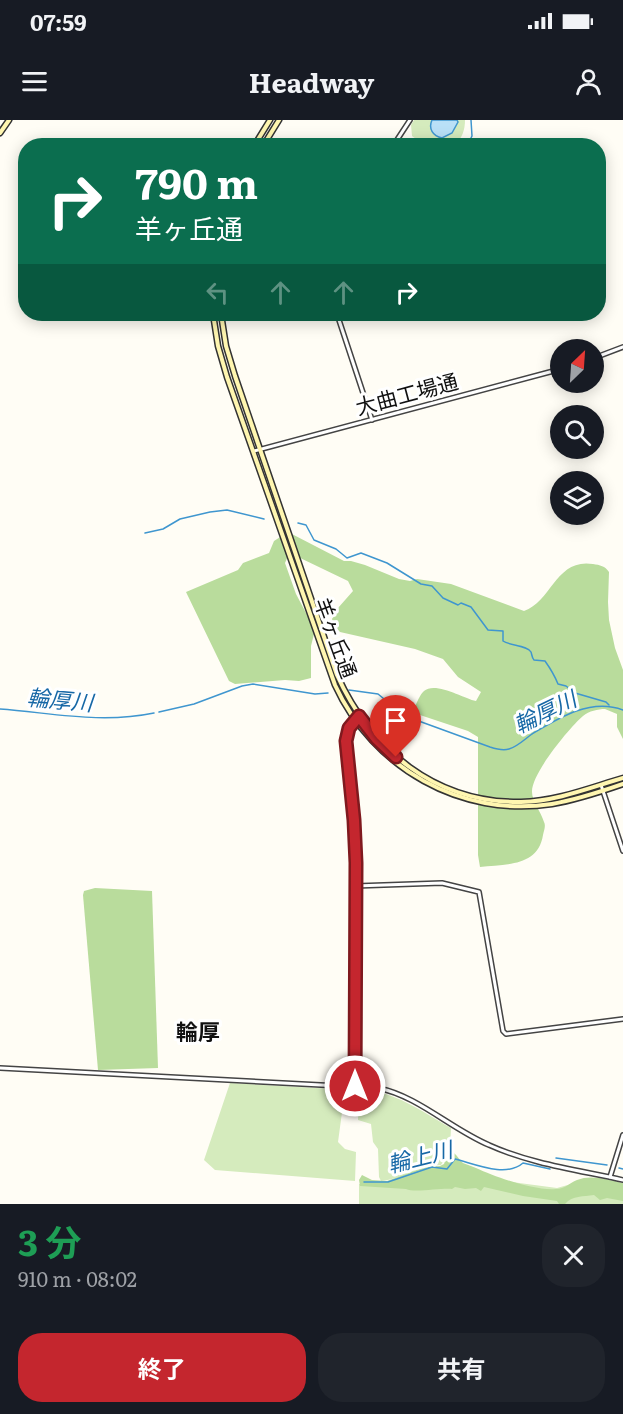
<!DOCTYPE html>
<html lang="ja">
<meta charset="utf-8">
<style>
body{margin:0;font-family:Literata,"Noto Sans JP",serif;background:#20242c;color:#f1f3f6;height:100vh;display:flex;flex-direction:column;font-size:22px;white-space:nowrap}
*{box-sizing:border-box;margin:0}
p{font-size:20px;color:#9ea1a6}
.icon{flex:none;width:33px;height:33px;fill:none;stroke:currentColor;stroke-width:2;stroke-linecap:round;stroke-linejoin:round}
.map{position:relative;height:1084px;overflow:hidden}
.details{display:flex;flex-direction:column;background:#171b24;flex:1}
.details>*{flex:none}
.guide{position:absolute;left:18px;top:18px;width:588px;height:183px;border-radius:24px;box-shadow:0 3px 15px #0003;background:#0b6e4f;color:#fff;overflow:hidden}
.needle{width:39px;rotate:25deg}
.buttons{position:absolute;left:550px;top:219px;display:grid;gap:12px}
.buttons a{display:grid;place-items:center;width:54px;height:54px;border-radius:50%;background:#171b24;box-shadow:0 3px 15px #0003;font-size:30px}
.pin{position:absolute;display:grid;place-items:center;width:51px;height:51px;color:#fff;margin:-62px -26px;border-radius:50% 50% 50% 0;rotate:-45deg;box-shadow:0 0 6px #0007}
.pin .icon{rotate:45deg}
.me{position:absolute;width:66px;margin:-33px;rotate:0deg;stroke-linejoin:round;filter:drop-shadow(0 0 4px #0008)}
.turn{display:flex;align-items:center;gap:21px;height:126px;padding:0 18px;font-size:27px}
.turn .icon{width:78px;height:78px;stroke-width:2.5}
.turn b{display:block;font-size:42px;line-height:51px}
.lanes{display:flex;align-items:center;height:57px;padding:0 18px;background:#0003;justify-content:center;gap:30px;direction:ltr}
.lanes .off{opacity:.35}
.round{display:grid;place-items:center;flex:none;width:63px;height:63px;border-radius:24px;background:#20242c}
.overview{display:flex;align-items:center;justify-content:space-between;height:102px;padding:0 18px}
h1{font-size:36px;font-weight:700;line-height:45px;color:#1e9e55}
.cta{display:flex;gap:12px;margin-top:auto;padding:12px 18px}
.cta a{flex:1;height:69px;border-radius:24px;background:#c4262e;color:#fff;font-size:24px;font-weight:700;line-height:69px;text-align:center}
.cta a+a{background:#20242c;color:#f1f3f6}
.status{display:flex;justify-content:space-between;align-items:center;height:42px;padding:0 30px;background:#171b24;direction:ltr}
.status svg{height:16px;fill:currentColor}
header{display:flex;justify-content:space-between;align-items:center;height:78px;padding:0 18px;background:#171b24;font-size:27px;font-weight:700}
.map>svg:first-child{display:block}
</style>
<div class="status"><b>07:59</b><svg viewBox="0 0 49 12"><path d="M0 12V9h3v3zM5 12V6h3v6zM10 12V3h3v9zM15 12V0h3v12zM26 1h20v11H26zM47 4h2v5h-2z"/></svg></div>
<header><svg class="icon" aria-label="menu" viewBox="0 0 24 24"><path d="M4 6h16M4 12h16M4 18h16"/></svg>Headway<svg class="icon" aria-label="person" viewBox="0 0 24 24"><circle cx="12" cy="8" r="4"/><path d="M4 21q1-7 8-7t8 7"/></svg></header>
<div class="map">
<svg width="623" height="1084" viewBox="0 0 623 1084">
<rect width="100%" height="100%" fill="#fffdf5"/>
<!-- green -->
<g fill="#d5ebbd">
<path d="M414 0H465C465 10 462 18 455 25H424L412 16 411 5Z"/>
<polygon points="230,963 352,970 353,985 343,985 338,1022 345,1029 356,1032 355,1061 215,1050 204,1040"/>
<path d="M359 969C397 972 419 990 451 1008L450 1030 441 1045C420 1045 402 1059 381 1061L379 1057 378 1029 373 1022 371 1004 358 1000Z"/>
<polygon points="489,1059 557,1068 589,1059 623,1065 623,1084 359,1084 359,1064 398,1065"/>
</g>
<!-- forest -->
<g fill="#b9dc9c">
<path d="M288 412 344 441H351L365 445 399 459 410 461 417 459 451 464 524 491C552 481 556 438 593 444 600 445 605 446 609 452L608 482 609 500 615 528 623 550V619L617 607V594L605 589C598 589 589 591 583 596 570 607 531 654 532 672 532 681 541 692 544 702 546 706 544 710 543 715 538 747 505 744 480 747L478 735V617L468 611 417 594 414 588C417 583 420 574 424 571 435 561 463 578 476 581L481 572 458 557 443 539 415 529 340 512 334 505 332 499 338 488 353 471 348 461 296 436H288L285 443 296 474 315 510 311 526V558L299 561 285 560 235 564 229 561 186 472 238 450 243 443 269 433 274 421Z"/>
<polygon points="95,768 152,771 158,948 98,950 83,775 84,771"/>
<path d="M454 1033C458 1036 459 1040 463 1043 467 1045 472 1046 476 1048 496 1057 534 1071 556 1069 565 1069 569 1063 577 1060 591 1054 609 1060 623 1063V1081L607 1078 600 1080 594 1075C583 1077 573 1075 565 1084H559L557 1081 523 1076 484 1067 481 1071 476 1068 465 1069 455 1067 452 1069C440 1068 414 1073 406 1069L360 1066 359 1060 362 1055 372 1060 387 1061 425 1047 440 1046 444 1044 447 1036Z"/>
</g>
<!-- water -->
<path fill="#b9e0f7" stroke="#3f96cf" stroke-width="1.5" d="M432 0H457L458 2 452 13 442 18C433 16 428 9 432 0Z"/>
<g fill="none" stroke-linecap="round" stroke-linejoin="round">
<!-- stream -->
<g stroke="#3f96cf" stroke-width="1.5">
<polyline points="467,26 472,16 471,0"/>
<path d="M298 403 306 405 314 420 336 429 347 438 361 433 387 443 421 464 432 466 443 478 458 485 461 483 471 487 488 510 503 511V521C510 526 527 525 531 532 532 535 532 538 534 540L545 541C550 548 554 554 558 564L566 566 575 573 606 582 609 585"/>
<polyline points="145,413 163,409 180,399 210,392 227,390 264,399"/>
<path d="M349 570 378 574 405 596 490 627C496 629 503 631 509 629 517 627 525 619 532 614 560 597 591 578 623 590"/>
<path d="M0 589C53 593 101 604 154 593"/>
<polyline points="159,592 194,584 242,566 253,564 315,574 328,573"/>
<polyline points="556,1038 607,1045"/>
<polyline points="619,1048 623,1049"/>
<path d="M364 1062H388L432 1047 447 1049 455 1039C475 1044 506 1058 523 1043L550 1049"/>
</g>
<defs>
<g id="tertiary">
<polyline points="393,26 410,0"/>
<polyline points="337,194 372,300"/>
<polyline points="594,238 623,227"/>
<polyline points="254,331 561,249"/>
<polyline points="601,665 623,731"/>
<polyline points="355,766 442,763 479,772 503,911 506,914 623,899"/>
<path d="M0 948 378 968C418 976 451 1009 489 1025 531 1044 578 1050 623 1060"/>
<polyline points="355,966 356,743 354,700 346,621 349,608 359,596"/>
<polyline points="610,1057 623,1015"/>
</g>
<g id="secondary">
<polyline points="0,13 9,0"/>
<polyline points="254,26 270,0"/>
<polyline points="263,26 279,0"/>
<path d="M213 194 218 226 227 257 335 565C373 648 461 698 552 684 576 680 600 672 623 664"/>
<path d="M221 194 226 226 235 256 337 555C371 630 435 683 521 682 557 681 589 668 623 658"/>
</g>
</defs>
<!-- tertiary casing -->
<use href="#tertiary" stroke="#444" stroke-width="6"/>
<!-- secondary casing -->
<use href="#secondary" stroke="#333" stroke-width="7"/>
<!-- tertiary -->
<use href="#tertiary" stroke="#fff" stroke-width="3"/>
<!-- secondary -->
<use href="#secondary" stroke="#fff6b0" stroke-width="4"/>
</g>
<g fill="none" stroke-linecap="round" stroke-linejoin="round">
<defs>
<polyline id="route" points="355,966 356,743 354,700 346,621 349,608 359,596 376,618 396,637"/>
</defs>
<!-- route casing -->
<use href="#route" stroke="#7f191e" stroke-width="15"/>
<!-- route -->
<use href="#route" stroke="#c4262e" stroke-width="10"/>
</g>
<g text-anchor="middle" stroke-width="6" stroke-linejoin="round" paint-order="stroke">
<!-- street labels -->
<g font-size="21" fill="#111" stroke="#fff">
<text transform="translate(407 275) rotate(-15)" y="7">大曲工場通</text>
<text transform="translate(335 518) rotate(70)" y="7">羊ヶ丘通</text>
</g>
<!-- water labels -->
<g font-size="22" font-style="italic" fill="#1768a6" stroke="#fff">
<text transform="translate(60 580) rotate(5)" y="8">輪厚川</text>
<text transform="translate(545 592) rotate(-26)" y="8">輪厚川</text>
<text transform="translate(420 1037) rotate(-14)" y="8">輪上川</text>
</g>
<!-- neighbourhood labels -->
<g font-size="22" font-weight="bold" fill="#111" stroke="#fff">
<text x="198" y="920">輪厚</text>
</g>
</g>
</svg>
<div class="buttons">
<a><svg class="needle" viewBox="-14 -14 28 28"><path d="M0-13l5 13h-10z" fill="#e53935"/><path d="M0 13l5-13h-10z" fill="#9ea1a6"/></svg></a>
<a><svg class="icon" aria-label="search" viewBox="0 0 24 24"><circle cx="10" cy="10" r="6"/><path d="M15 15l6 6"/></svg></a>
<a><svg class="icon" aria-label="layers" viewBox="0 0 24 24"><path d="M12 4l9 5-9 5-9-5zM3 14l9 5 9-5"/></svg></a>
</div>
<div class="pin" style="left:396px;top:637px;background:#d93025"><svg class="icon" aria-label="arrive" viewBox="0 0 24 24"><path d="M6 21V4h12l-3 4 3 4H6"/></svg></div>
<svg class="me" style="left:355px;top:966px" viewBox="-20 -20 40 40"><circle r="17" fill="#c4262e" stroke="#fff" stroke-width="3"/><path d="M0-11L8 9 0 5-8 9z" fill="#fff"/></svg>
<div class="guide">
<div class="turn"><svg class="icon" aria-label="right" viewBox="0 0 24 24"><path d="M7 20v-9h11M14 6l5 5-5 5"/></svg><div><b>790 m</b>羊ヶ丘通</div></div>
<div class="lanes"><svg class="icon off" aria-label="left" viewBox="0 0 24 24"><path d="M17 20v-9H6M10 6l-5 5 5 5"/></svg><svg class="icon off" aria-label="ahead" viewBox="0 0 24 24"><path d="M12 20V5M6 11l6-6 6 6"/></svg><svg class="icon off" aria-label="ahead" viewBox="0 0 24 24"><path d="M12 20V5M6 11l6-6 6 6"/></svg><svg class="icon" aria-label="right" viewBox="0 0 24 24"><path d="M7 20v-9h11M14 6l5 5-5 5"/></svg></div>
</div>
</div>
<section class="details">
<div class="overview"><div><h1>3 分</h1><p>910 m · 08:02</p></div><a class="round"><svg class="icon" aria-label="close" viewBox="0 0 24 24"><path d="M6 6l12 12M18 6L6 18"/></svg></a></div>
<div class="cta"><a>終了</a><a>共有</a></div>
</section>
